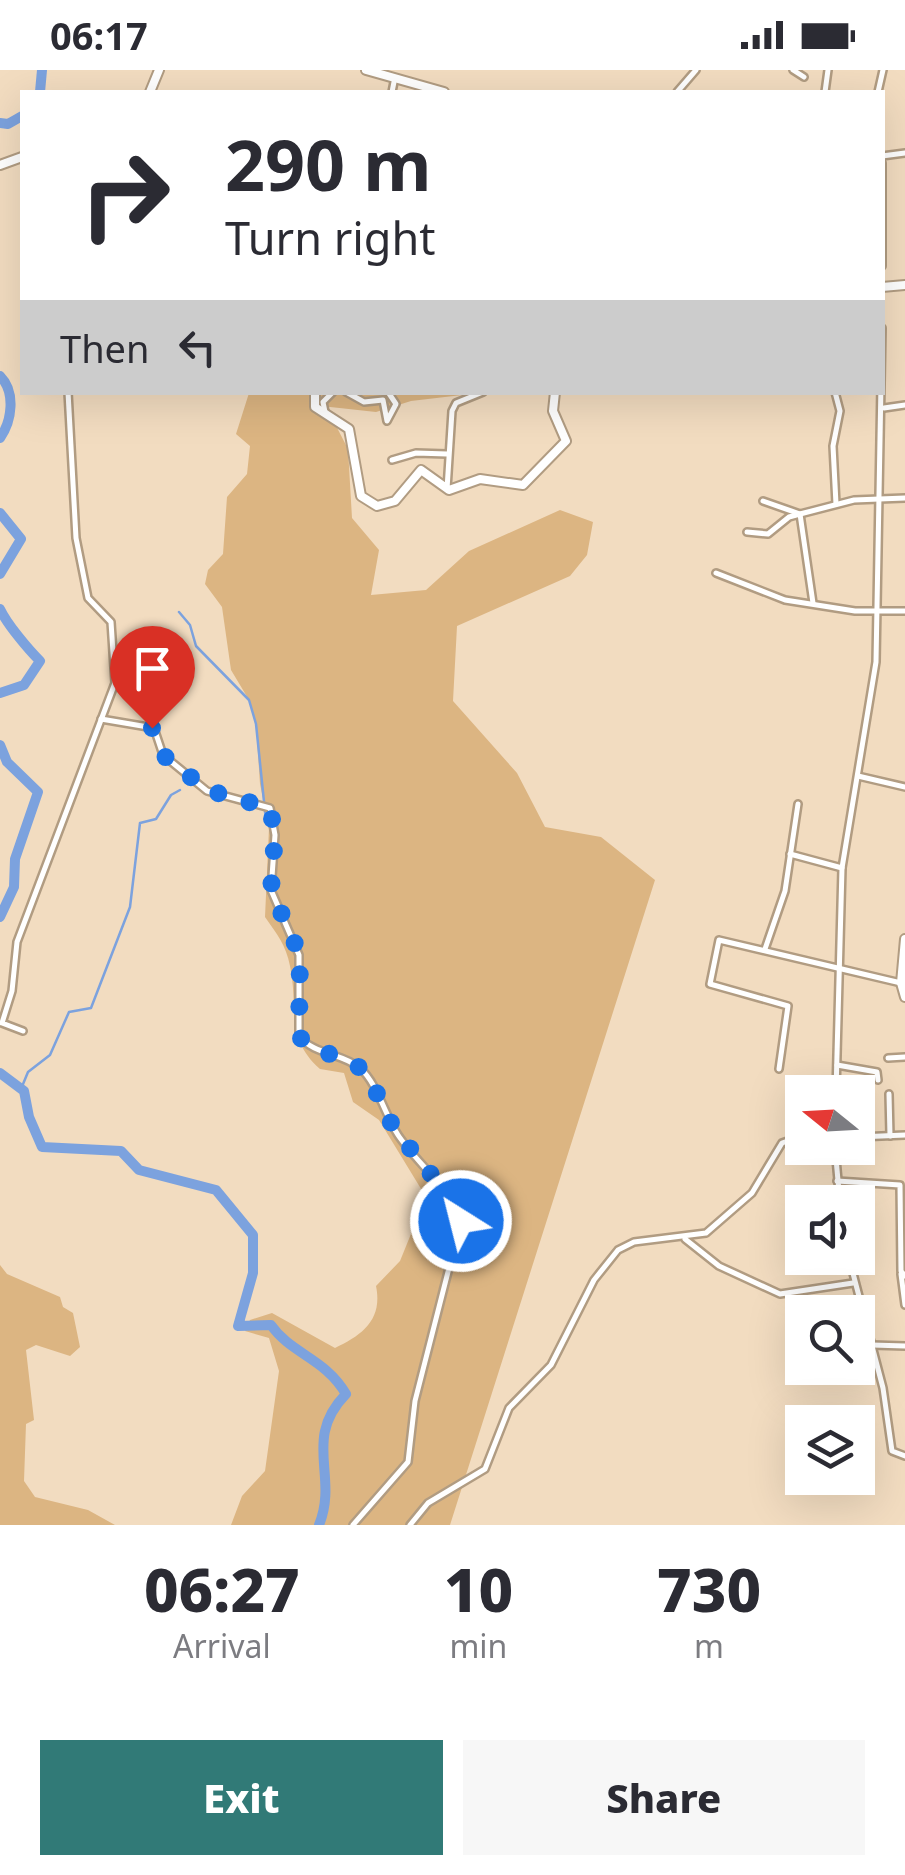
<!DOCTYPE html>
<style>
body{margin:0;font-family:"Noto Sans",sans-serif;background:#f7f7f7;color:#2b2b33;height:100vh;display:flex;flex-direction:column;font-size:38px;white-space:nowrap}
*{box-sizing:border-box;margin:0}
p{font-size:32px;color:#7c7c81}
.icon{flex:none;width:55px;height:55px;fill:none;stroke:currentColor;stroke-width:2;stroke-linecap:round;stroke-linejoin:round}
.map{position:relative;height:1455px;overflow:hidden}
.sheet{display:flex;flex-direction:column;background:#fff;flex:1}
.sheet>*{flex:none}
.banner{position:absolute;left:20px;top:20px;width:865px;height:305px;border-radius:0px;box-shadow:0 10px 40px #0002;background:#fff;color:#2b2b33;overflow:hidden}
.needle{width:65px;rotate:288deg}
.tools{position:absolute;left:785px;top:1005px;display:grid;gap:20px}
.tools a{display:grid;place-items:center;width:90px;height:90px;border-radius:0px;background:#fff;box-shadow:0 10px 40px #0002;font-size:50px}
.pin{position:absolute;display:grid;place-items:center;width:85px;height:85px;color:#fff;margin:-102px -42px;border-radius:50% 50% 50% 0;rotate:-45deg;box-shadow:0 0 10px #0007}
.pin .icon{rotate:45deg}
.me{position:absolute;width:110px;margin:-55px;rotate:324deg;stroke-linejoin:round;filter:drop-shadow(0 0 8px #0008)}
.turn{display:flex;align-items:center;gap:35px;height:210px;padding:0 40px;font-size:45px}
.turn .icon{width:130px;height:130px;stroke-width:2.5}
.turn b{display:block;font-size:70px;line-height:85px}
.then{display:flex;align-items:center;height:95px;padding:0 40px;background:#0003;gap:20px;font-size:38px}
.eta{display:flex;justify-content:space-evenly;align-items:center;height:170px;text-align:center}
.eta b{font-size:60px;font-weight:800;line-height:70px}
.action{display:flex;gap:20px;margin-top:auto;padding:20px 40px}
.action a{flex:1;height:115px;border-radius:0px;background:#317a77;color:#fff;font-size:40px;font-weight:800;line-height:115px;text-align:center}
.action a+a{background:#f7f7f7;color:#2b2b33}
.status{display:flex;justify-content:space-between;align-items:center;height:70px;padding:0 50px;background:#fff;direction:ltr}
.status svg{height:28px;fill:currentColor}
.map>svg:first-child{display:block}
</style>
<div class="status"><b>06:17</b><svg viewBox="0 0 49 12"><path d="M0 12V9h3v3zM5 12V6h3v6zM10 12V3h3v9zM15 12V0h3v12zM26 1h20v11H26zM47 4h2v5h-2z"/></svg></div>
<div class="map">
<svg width="905" height="1455" viewBox="0 0 905 1455">
<rect width="100%" height="100%" fill="#f2dcc0"/>
<!-- green -->
<g fill="#dcb582">
<path d="M249 323H479L411 331 376 342 312 335 332 348 348 379 352 448 379 480 371 525 426 520 469 481 560 440 593 452 587 485 570 506 457 556 453 631 517 703 545 757 601 767 655 810 450 1455H231L242 1426 265 1401 279 1301 269 1268 245 1261 250 1250 272 1243 335 1278C362 1265 383 1250 376 1216L400 1191 426 1127 379 1050 353 1032 344 1003 320 999C284 967 299 938 290 896 286 875 277 864 265 847L269 758 260 714 256 654 249 630 231 600 222 537 205 514 208 500 223 484 227 427 247 404 250 376 236 364Z"/>
<polygon points="0,1195 7,1204 60,1227 63,1237 73,1243 80,1277 70,1286 36,1275 26,1280 34,1350 26,1354 24,1411 35,1427 88,1440 115,1455 0,1455"/>
</g>
<g fill="none" stroke-linecap="round" stroke-linejoin="round">
<!-- stream -->
<g stroke="#7ca2de" stroke-width="2.5">
<polyline points="179,542 190,555 196,576 249,630 256,654 266,751"/>
<polyline points="21,1019 28,1002 50,985 69,942 91,938 130,837 140,753 156,749 171,725 180,720"/>
</g>
<!-- river -->
<g stroke="#7ca2de" stroke-width="10">
<polyline points="40,22 42,0"/>
<polyline points="0,53 8,54 22,46"/>
<path d="M0 306C16 322 12 351 0 368"/>
<polyline points="0,443 21,469 0,504"/>
<path d="M0 539C7 554 28 579 40 591L24 615 0 623"/>
<polyline points="0,675 7,692 38,722 15,789 14,817 0,847"/>
<path d="M0 1003 24 1021 29 1047 42 1077 121 1081 139 1100 216 1120 253 1165V1203L238 1256 271 1255C291 1284 325 1288 346 1324 302 1369 339 1406 319 1455"/>
</g>
<defs>
<g id="street">
<polyline points="793,0 804,7"/>
<polyline points="392,22 394,12"/>
<polyline points="677,22 696,0"/>
<polyline points="825,22 828,0"/>
<polyline points="878,22 883,0"/>
<polyline points="882,86 905,83"/>
<polyline points="882,93 882,196"/>
<polyline points="346,322 364,332 383,330 387,351 396,334 388,322"/>
<polyline points="835,322 840,341 833,376 836,434"/>
<polyline points="884,338 905,335"/>
<polyline points="325,342 323,332 333,322"/>
<polyline points="392,390 416,383 447,384"/>
<polyline points="447,419 452,341 456,333 483,322"/>
<polyline points="763,431 800,444 854,430 905,428"/>
<polyline points="747,462 768,464 789,447 800,444 813,533"/>
<polyline points="716,503 785,530 855,541 905,541"/>
<path d="M101 649 154 658 163 685 207 721 270 738 275 765 271 820 299 885V966C314 985 342 983 360 998 377 1013 385 1045 398 1065 416 1092 453 1122 461 1151L415 1331 408 1392 353 1455"/>
<polyline points="858,706 905,717"/>
<polyline points="790,784 842,798"/>
<polyline points="765,879 785,821 798,734"/>
<polyline points="23,961 2,953 12,921 17,872 115,613 111,552 88,528 76,468 68,322"/>
<polyline points="888,988 905,987"/>
<polyline points="837,995 877,1002 878,1010"/>
<polyline points="779,999 788,936 710,914 719,870 901,913"/>
<polyline points="836,1022 842,798 876,592 882,258"/>
<polyline points="889,1024 890,1066"/>
<polyline points="858,1067 905,1065"/>
<polyline points="835,1078 840,1132"/>
<polyline points="837,1111 900,1115 901,1201 905,1206"/>
<polyline points="793,1166 802,1167"/>
<polyline points="685,1169 719,1196 780,1224 853,1213"/>
<polyline points="849,1188 883,1318 892,1381 905,1386"/>
<polyline points="901,1204 905,1235"/>
<polyline points="872,1275 905,1276"/>
<polyline points="410,1455 428,1433 485,1399 509,1338 551,1295 594,1210 618,1180 634,1172 706,1163 752,1123 782,1073 802,1066"/>
</g>
<g id="secondary">
<polyline points="366,0 444,22"/>
<polyline points="150,22 159,0"/>
<polyline points="0,95 22,87"/>
<polyline points="882,217 905,215"/>
<polyline points="315,322 315,337 349,359 361,426 377,436 395,431 421,400 449,420 480,409 523,415 566,371 553,341 555,322"/>
<polyline points="905,869 901,913 905,927"/>
</g>
</defs>
<!-- street casing -->
<use href="#street" stroke="#b19c82" stroke-width="10"/>
<!-- secondary casing -->
<use href="#secondary" stroke="#b19c82" stroke-width="12"/>
<!-- street -->
<use href="#street" stroke="#fff" stroke-width="5"/>
<!-- secondary -->
<use href="#secondary" stroke="#fff" stroke-width="8"/>
</g>
<g fill="none" stroke-linecap="round" stroke-linejoin="round">
<!-- route -->
<path stroke="#1a73e8" stroke-width="18" stroke-dasharray="0 32.4" d="M152 658 163 685 207 720 270 738 275 765 271 820 300 885 299 966C314 985 342 983 360 998 374 1010 381 1036 390 1051 408 1080 454 1126 461 1151"/>
</g>
</svg>
<div class="tools">
<a><svg class="needle" viewBox="-14 -14 28 28"><path d="M0-13l5 13h-10z" fill="#e53935"/><path d="M0 13l5-13h-10z" fill="#7c7c81"/></svg></a>
<a><svg class="icon" aria-label="sound" viewBox="0 0 24 24"><path d="M4 9h4l5-4v14l-5-4H4zM17 9q2 3 0 6"/></svg></a>
<a><svg class="icon" aria-label="search" viewBox="0 0 24 24"><circle cx="10" cy="10" r="6"/><path d="M15 15l6 6"/></svg></a>
<a><svg class="icon" aria-label="layers" viewBox="0 0 24 24"><path d="M12 4l9 5-9 5-9-5zM3 14l9 5 9-5"/></svg></a>
</div>
<div class="pin" style="left:152px;top:658px;background:#d93025"><svg class="icon" aria-label="arrive" viewBox="0 0 24 24"><path d="M6 21V4h12l-3 4 3 4H6"/></svg></div>
<svg class="me" style="left:461px;top:1151px" viewBox="-20 -20 40 40"><circle r="17" fill="#1a73e8" stroke="#fff" stroke-width="3"/><path d="M0-11L8 9 0 5-8 9z" fill="#fff"/></svg>
<div class="banner">
<div class="turn"><svg class="icon" aria-label="right" viewBox="0 0 24 24"><path d="M7 20v-9h11M14 6l5 5-5 5"/></svg><div><b>290 m</b>Turn right</div></div>
<div class="then">Then<svg class="icon" aria-label="left" viewBox="0 0 24 24"><path d="M17 20v-9H6M10 6l-5 5 5 5"/></svg></div>
</div>
</div>
<section class="sheet">
<div class="eta">
<div><b>06:27</b><p>Arrival</p></div>
<div><b>10</b><p>min</p></div>
<div><b>730</b><p>m</p></div>
</div>
<div class="action"><a>Exit</a><a>Share</a></div>
</section>
